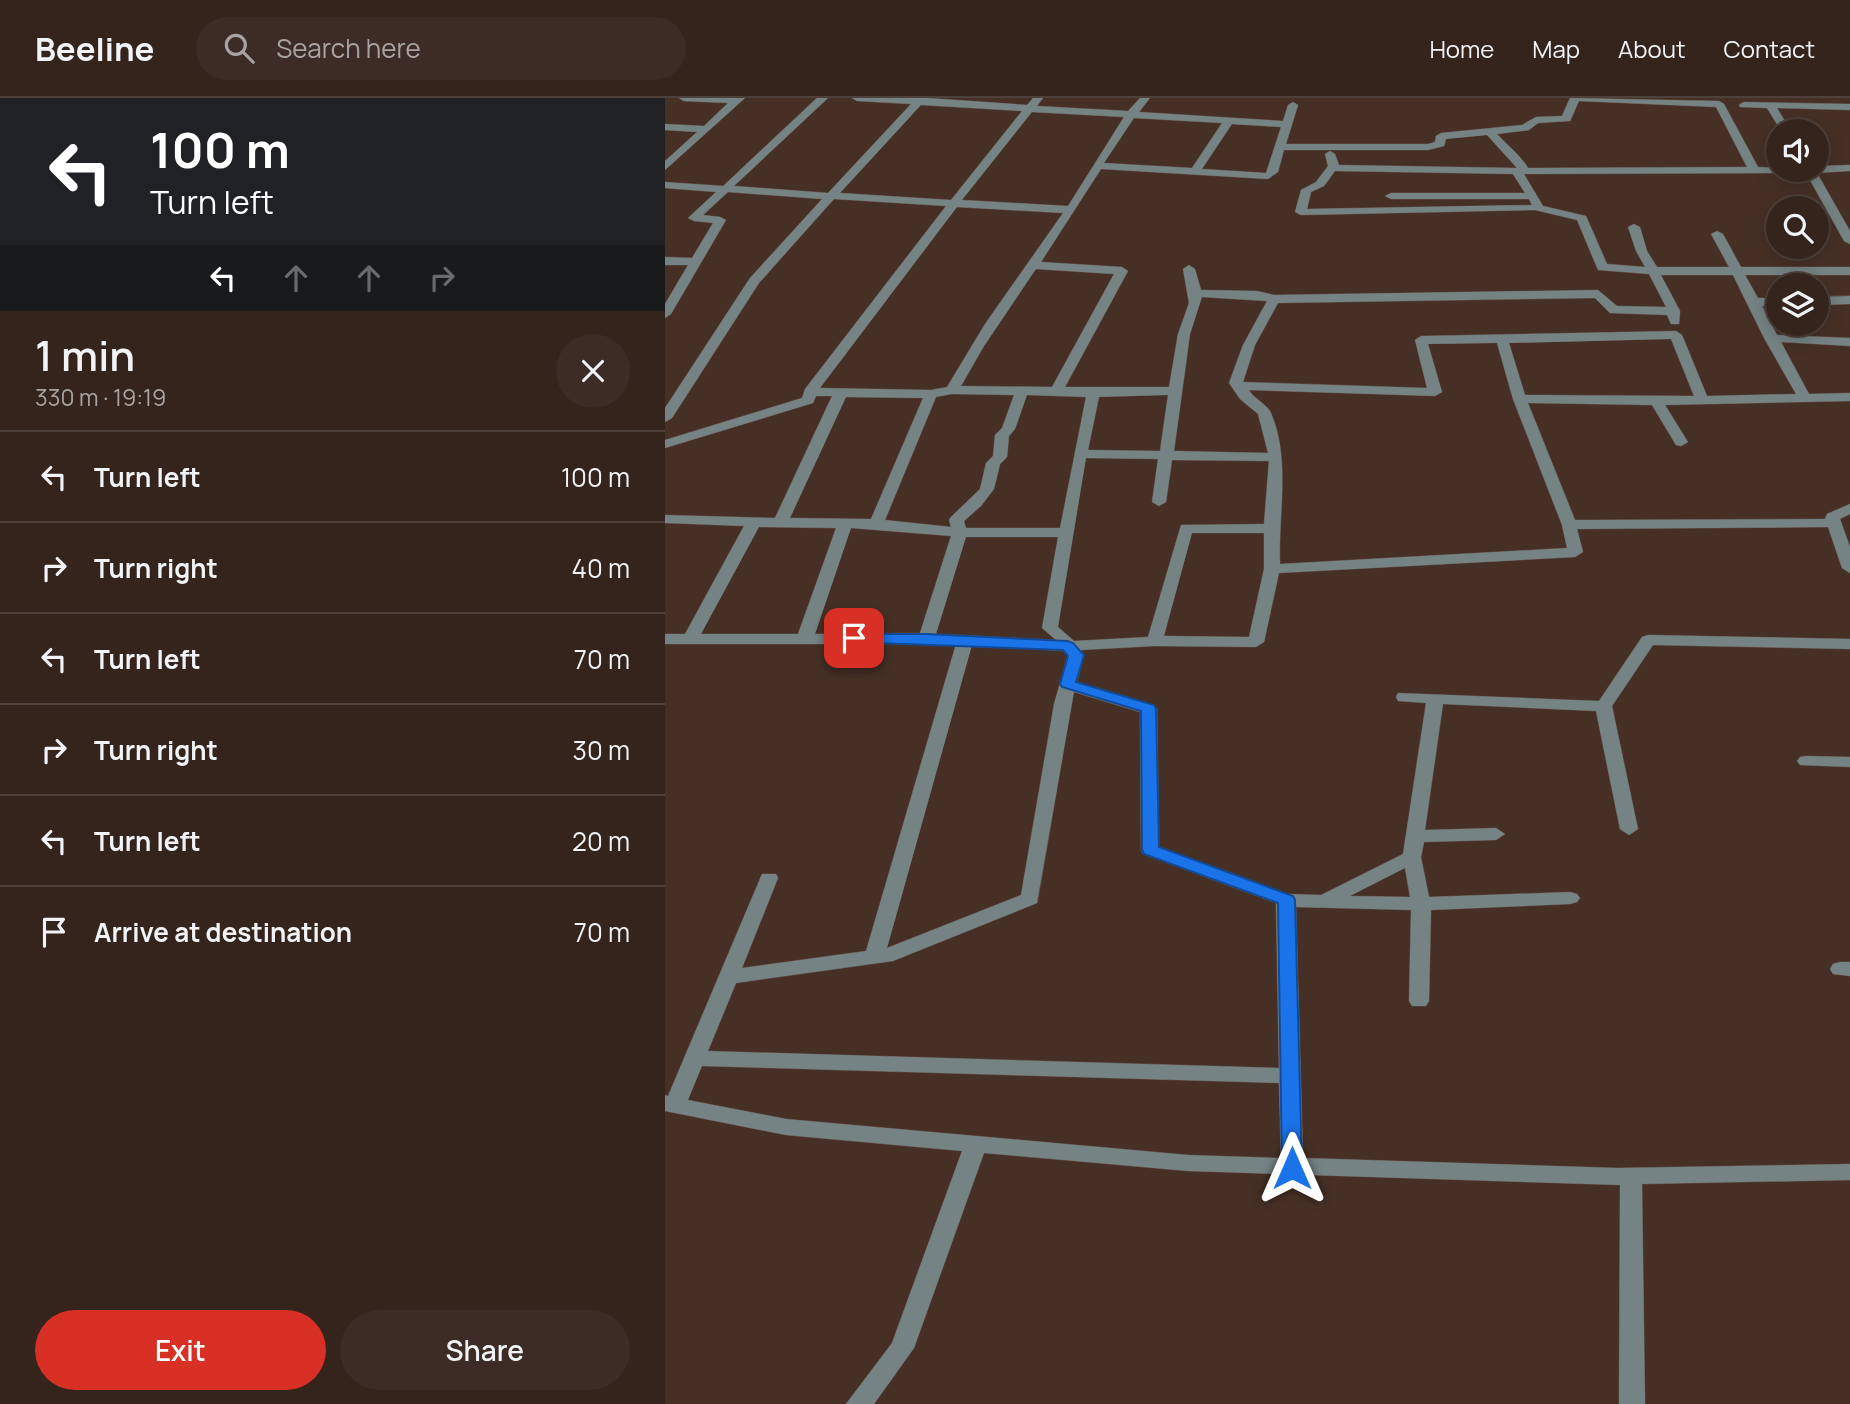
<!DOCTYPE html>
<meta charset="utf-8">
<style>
body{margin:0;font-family:Manrope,sans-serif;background:#3c2c25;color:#f1f3f6;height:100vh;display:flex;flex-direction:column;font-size:26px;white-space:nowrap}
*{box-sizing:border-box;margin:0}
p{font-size:23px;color:#a9a4a3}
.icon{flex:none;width:38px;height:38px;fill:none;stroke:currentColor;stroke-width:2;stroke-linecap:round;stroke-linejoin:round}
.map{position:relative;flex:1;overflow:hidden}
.panel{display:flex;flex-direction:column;background:#34241c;width:665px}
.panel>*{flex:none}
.banner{background:#202124;color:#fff;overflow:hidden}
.fabs{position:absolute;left:1101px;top:21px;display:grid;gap:14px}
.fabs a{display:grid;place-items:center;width:63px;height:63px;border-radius:50%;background:#34241c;box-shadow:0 4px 18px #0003,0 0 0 2px #4e413b;font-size:35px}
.pin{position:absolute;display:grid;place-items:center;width:60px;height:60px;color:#fff;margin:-30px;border-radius:14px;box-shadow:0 4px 10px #0006}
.me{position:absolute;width:77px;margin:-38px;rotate:0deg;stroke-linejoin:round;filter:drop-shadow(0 0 5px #0008)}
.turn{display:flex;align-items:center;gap:24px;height:147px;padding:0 35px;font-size:32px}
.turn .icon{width:91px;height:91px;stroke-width:2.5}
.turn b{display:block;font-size:49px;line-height:60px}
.lanes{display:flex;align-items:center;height:66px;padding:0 35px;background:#0003;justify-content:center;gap:35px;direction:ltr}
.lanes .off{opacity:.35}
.round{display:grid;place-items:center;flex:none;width:74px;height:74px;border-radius:37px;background:#3c2c25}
.summary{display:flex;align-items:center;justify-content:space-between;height:119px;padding:0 35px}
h1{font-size:42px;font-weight:600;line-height:52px}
.action{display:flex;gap:14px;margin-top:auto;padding:14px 35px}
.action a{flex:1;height:80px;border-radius:42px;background:#d93025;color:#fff;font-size:28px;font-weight:600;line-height:80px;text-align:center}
.action a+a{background:#3c2c25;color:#f1f3f6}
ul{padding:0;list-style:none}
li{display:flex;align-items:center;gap:21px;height:91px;padding:0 35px;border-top:2px solid #4e413b}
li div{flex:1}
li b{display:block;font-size:26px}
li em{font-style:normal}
header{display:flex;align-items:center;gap:42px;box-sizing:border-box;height:98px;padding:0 35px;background:#34241c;border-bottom:2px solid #4e413b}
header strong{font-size:33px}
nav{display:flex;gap:38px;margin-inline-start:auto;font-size:24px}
.search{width:490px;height:63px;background:#3c2c25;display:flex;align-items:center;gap:18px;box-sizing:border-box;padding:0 24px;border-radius:38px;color:#a9a4a3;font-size:26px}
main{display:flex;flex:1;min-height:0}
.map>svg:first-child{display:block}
</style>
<header>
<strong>Beeline</strong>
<div class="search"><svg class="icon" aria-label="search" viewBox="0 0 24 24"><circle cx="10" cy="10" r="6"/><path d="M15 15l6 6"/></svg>Search here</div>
<nav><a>Home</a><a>Map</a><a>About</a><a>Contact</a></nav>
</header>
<main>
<section class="panel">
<div class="banner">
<div class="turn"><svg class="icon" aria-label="left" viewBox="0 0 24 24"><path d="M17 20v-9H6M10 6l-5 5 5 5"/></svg><div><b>100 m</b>Turn left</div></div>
<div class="lanes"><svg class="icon" aria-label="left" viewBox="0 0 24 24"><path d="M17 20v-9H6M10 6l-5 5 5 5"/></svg><svg class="icon off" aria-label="ahead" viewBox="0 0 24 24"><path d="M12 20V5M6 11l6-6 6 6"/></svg><svg class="icon off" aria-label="ahead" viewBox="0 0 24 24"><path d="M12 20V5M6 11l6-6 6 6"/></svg><svg class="icon off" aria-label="right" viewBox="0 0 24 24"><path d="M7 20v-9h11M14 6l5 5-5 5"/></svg></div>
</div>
<div class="summary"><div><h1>1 min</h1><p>330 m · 19:19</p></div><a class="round"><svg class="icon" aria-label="close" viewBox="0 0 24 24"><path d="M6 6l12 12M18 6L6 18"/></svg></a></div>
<ul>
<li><svg class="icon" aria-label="left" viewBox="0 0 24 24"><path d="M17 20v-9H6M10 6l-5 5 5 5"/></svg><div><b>Turn left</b></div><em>100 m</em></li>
<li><svg class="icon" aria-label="right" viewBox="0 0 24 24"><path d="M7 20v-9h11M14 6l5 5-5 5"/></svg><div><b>Turn right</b></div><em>40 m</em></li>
<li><svg class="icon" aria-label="left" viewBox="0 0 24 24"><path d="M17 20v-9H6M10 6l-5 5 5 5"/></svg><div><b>Turn left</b></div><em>70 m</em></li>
<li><svg class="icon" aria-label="right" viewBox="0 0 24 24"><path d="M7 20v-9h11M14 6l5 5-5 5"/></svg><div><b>Turn right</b></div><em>30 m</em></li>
<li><svg class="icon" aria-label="left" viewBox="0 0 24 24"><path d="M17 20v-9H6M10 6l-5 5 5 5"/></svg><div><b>Turn left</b></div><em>20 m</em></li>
<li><svg class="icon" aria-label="arrive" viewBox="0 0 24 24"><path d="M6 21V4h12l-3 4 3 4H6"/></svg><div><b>Arrive at destination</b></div><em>70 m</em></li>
</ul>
<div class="action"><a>Exit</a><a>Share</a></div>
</section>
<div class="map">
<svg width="1185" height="1306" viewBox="0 0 1185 1306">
<rect width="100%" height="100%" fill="#463026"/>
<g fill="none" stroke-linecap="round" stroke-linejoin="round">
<defs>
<g id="minor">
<polygon points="14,0 80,0 0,72 0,63 32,34 0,32 0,26 39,28 63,5 19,3"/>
<path d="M152 0H163L69 88 163 95 246 6 192 3 187 0H262L362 7 368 0H378L372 8 463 13 475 0H485L474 14 618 23 623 7 628 4 633 7 621 46H763L770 44 771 38 776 35 857 27 871 19 897 18 905 0 1054 3 1059 6 1093 69 1152 72V68L1185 67V73L1152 75 1185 133V146L1179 143 1141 75 859 76 878 108 921 118 942 166 980 169 971 153 963 129 969 126 975 129 982 153 992 169H1064L1046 136 1052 133 1058 136 1076 169H1185V177H1080L1093 200H1113V208H1097L1112 237 1185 240V248L1116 244 1144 296 1185 295V303L1000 307 1023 344 1016 348 1011 347 987 307 863 305 910 422 1160 421 1162 416 1185 406V416L1175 421 1185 449V475L1177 470 1163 429 912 431 918 454 910 459 614 475 599 544 591 549 490 548 416 552 419 557 412 584 489 607 492 611 494 749 623 796 656 797 738 756 761 605 733 603 731 599 733 595 934 603 977 539 983 537 1185 541V551L988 547 947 608 973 731 964 737 955 731 931 613 778 606 760 732 831 730 840 736 831 742 759 744 756 759 764 799 905 794 912 796 915 800 912 804 905 806 766 812 764 903 761 908H747L744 903 746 812 631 809 638 1060 952 1070 1185 1066V1082L977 1086 980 1306H954L955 1087 523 1073 319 1055 249 1250 209 1306H181L227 1245 297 1053 121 1037 0 1013V997L3 998 97 776H111L113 780 77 870 201 853 291 546H0V536H20L79 428 0 425V417L110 420 167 298H151L148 305 0 350V342L137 300 140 291 281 108 169 101 94 185 7 320 0 324V310L85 180 157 101 63 94 38 117 55 119 61 122 6 216 0 220V206L23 167H0V159L27 160 48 125 29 123 23 120 51 94 0 90V84L58 88ZM914 3 1051 9 1082 69 863 70C858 60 841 46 832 36L864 32 873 25 905 23ZM256 7 357 13 286 102 175 95ZM367 14 459 19 403 108 297 102ZM469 20 557 25 527 70 439 65ZM567 26 616 29 601 75 537 71ZM822 37 852 70 674 67 670 56 665 53 660 56 663 68 651 84 636 92 630 114 636 117 870 112 912 122 933 172 984 176 1001 209 952 208 933 192 609 197 592 193 536 192 530 171 524 167 518 171 524 205 513 236 504 289H400L463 173 457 169 376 164 436 71 603 81 613 74 619 52H763L779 48 781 41ZM670 73 848 76 860 95H726L720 98 726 101H864L867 107 642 111 646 94 659 88ZM292 109 398 115 320 226 282 289 266 292 155 290ZM371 171 449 176 387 289 296 288 319 248ZM996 177H1068L1099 240 1131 296 1042 298 1017 237 1011 233 756 238 750 242 762 290 578 284 590 247 613 205 930 200 945 215 1002 217 1006 226H1014L1015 213ZM537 199 602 203 578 247 564 285 575 301 593 316 603 355 509 353 525 236ZM1006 241 1029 298 860 297 844 245ZM832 245 848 301 897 427 902 450 615 466C613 416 626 362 606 315 602 306 589 301 584 292L770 298 777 294 763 246ZM287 296 349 297 337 330 330 337 328 358 321 365 315 391 286 419 284 422 286 429 220 422 271 299ZM362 297 421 299 395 430H301L299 423 316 408 329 391 335 366 342 359 344 338 350 331ZM503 297 495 353 423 352 434 299ZM181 299 258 300 206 421 125 420ZM421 360 493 361 487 404 494 408 501 404 507 362 604 363 599 426 516 427 483 539 409 543 393 529ZM94 429 171 430 133 536H36ZM186 430 286 438 255 535 150 536ZM527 435H599V471L584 539 499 538ZM301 439H393L377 530 391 542 271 536ZM307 547 399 553 403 557 389 606 356 797 222 850ZM409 594 475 614 476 752 478 756 611 805 614 970 43 953 71 885 228 863 372 805ZM740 770 745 799 685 798ZM37 968 614 985 616 1060 523 1057 121 1021 23 1002Z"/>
<polygon points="1079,4 1185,6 1185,12 1112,10 1126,33 1116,33 1102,10 1075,9 1074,7"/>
<polygon points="1185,198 1185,206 1152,207 1152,199"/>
<polygon points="1141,658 1185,659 1185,669 1135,667 1132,663 1135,659"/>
<polygon points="1175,864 1185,864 1185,878 1168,876 1165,871 1168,866"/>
</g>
</defs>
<!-- minor casing -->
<use href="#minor" stroke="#634f46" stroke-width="1"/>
<!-- minor -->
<use href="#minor" fill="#758384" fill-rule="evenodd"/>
</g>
<!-- route -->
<polygon fill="#1a73e8" stroke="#114b97" stroke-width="2" points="189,536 262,536 402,543 408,545 419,557 411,584 489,607 491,611 494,749 628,798 630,802 637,1070 634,1075 627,1077 620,1075 617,1070 613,805 479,756 477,752 476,613 397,589 395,586 403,558 398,552 184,544 181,540 184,537"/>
</svg>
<div class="fabs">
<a><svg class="icon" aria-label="sound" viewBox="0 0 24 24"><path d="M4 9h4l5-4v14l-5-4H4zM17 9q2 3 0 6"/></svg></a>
<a><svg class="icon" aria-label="search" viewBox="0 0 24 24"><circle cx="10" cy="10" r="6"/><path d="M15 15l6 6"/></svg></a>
<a><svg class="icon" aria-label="layers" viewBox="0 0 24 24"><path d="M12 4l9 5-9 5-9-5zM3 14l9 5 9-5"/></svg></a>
</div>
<div class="pin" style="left:189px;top:540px;background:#d93025"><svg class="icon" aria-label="arrive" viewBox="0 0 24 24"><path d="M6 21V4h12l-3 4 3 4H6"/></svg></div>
<svg class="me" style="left:627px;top:1070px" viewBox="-20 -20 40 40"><path d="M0-17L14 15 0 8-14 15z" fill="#1a73e8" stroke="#fff" stroke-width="4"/></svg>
</div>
</main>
